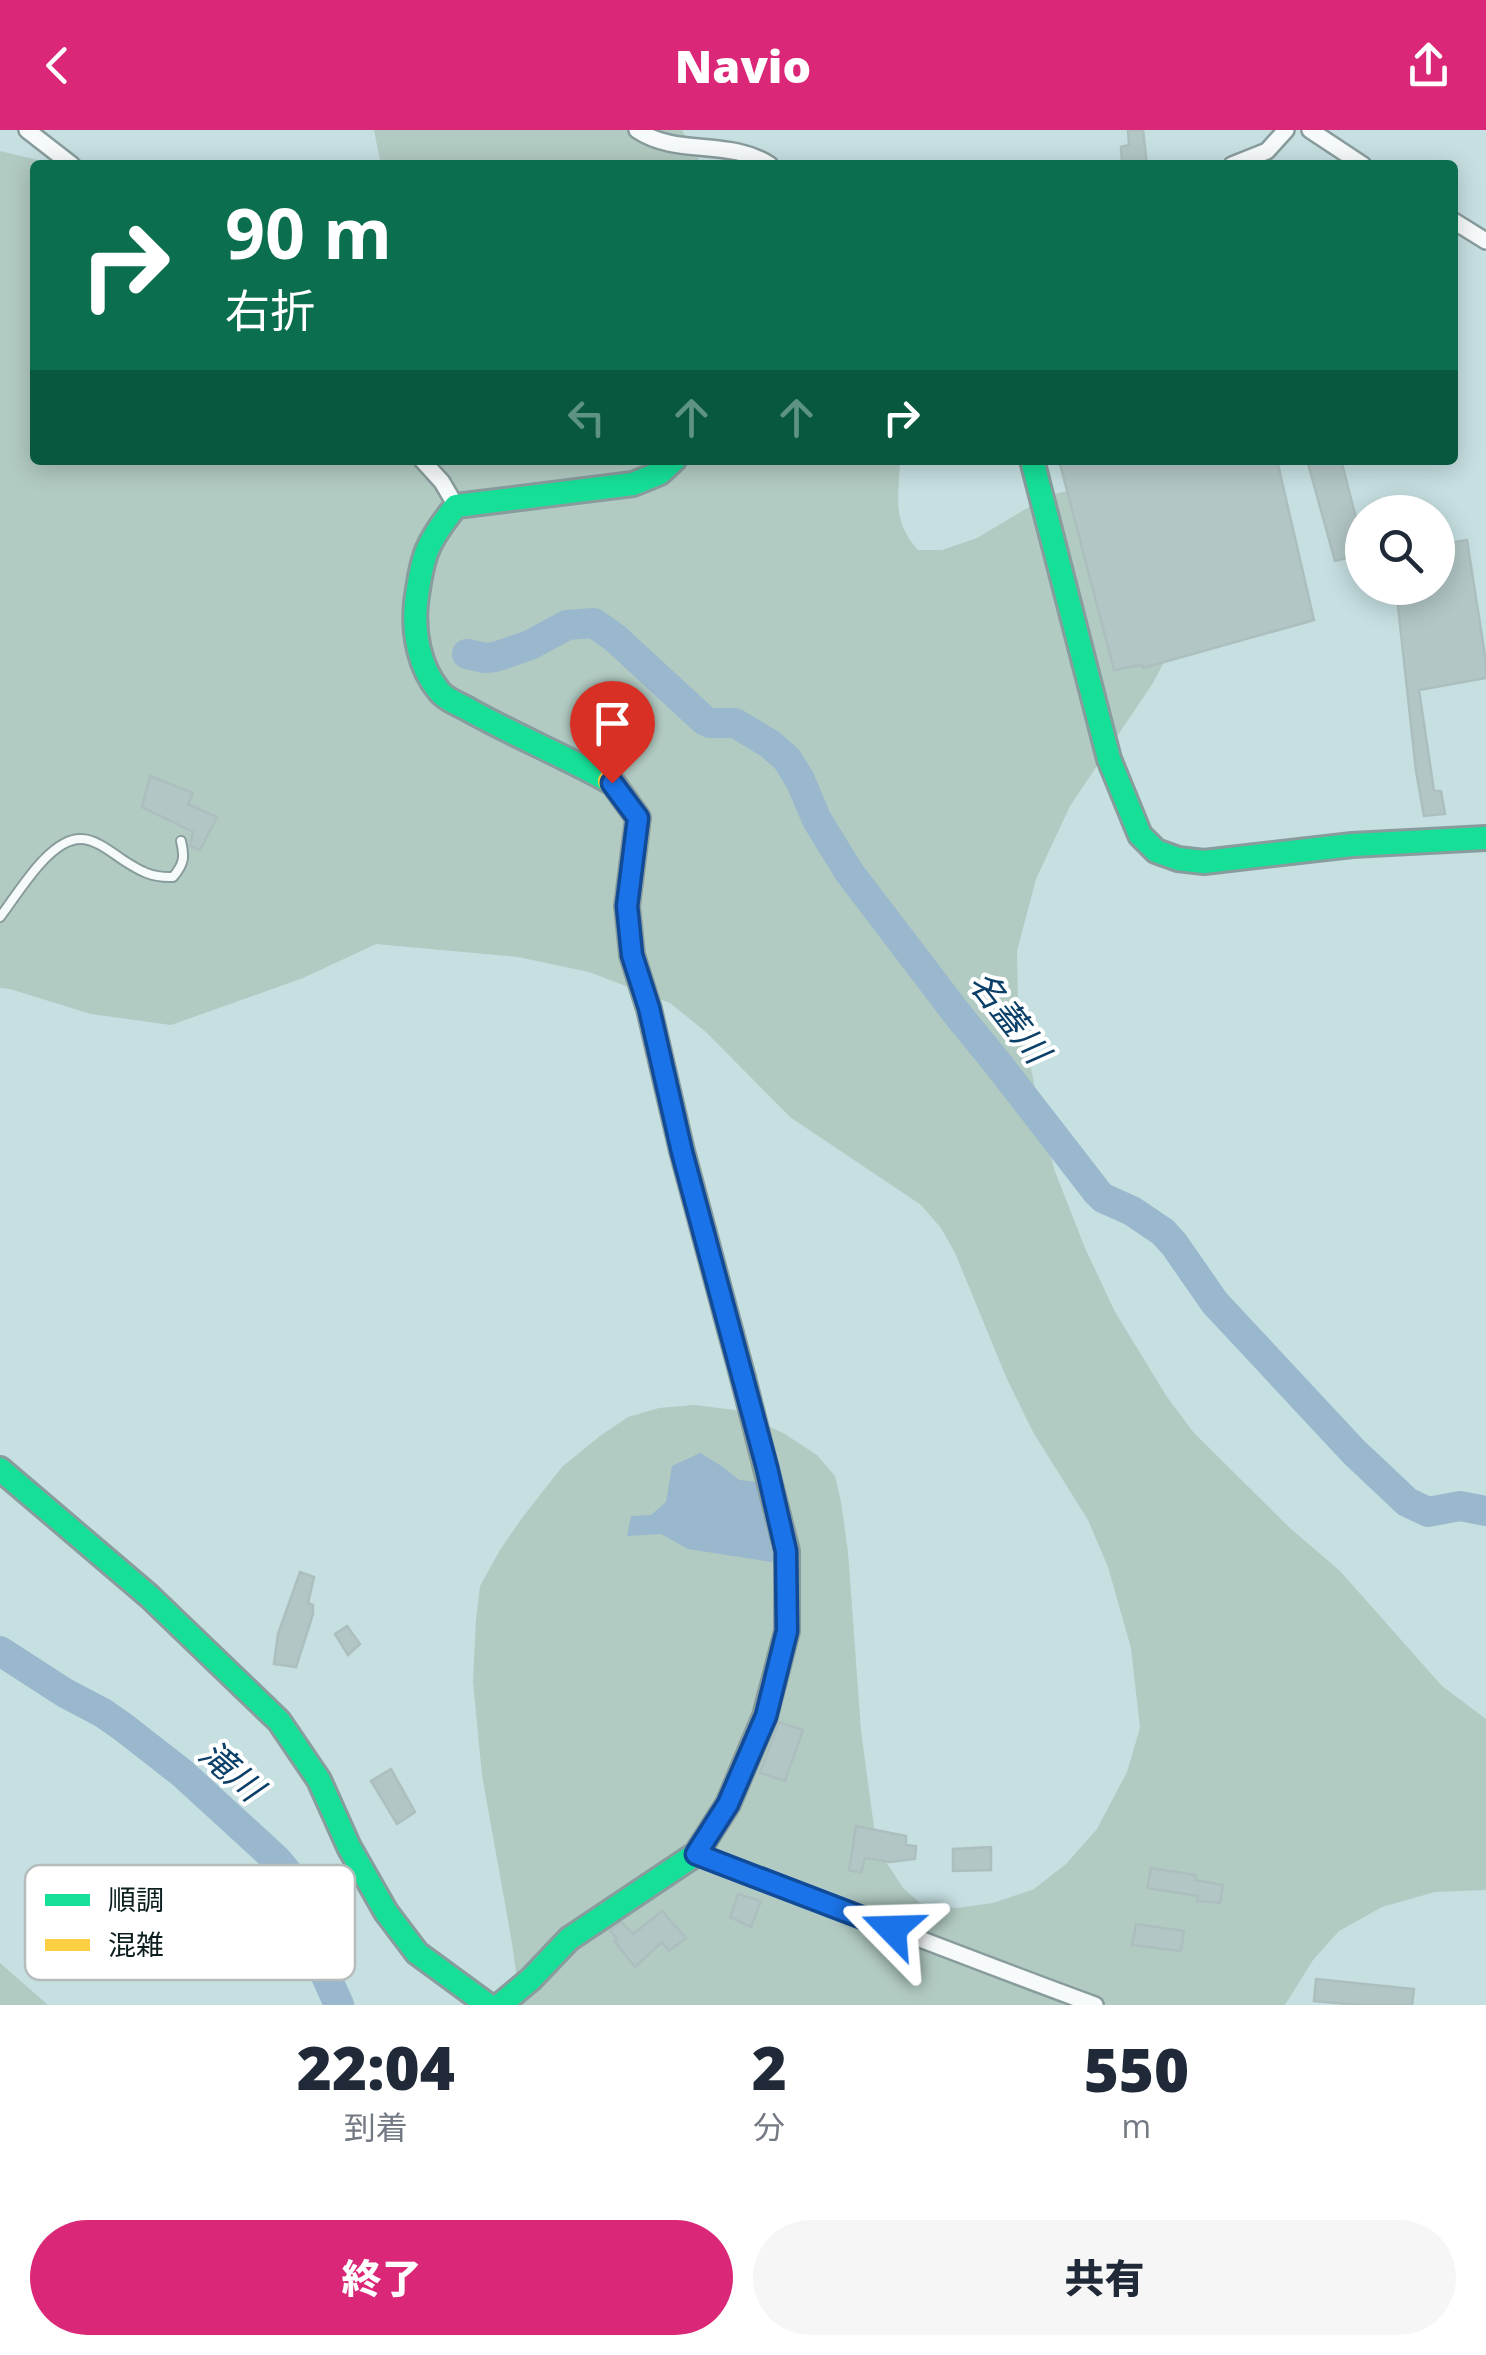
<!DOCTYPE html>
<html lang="ja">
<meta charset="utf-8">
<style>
body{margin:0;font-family:"Open Sans","Noto Sans JP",sans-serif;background:#f6f6f7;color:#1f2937;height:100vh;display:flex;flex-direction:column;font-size:38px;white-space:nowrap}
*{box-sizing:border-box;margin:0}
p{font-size:32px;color:#747a83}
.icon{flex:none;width:55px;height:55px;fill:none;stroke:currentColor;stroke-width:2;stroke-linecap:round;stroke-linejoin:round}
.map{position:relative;height:1875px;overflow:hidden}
.panel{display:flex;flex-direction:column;background:#fff;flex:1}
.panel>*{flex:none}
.hud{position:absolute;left:30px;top:30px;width:1428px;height:305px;border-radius:10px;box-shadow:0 5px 25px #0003;background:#0b6e4f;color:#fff;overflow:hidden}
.tools{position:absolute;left:1345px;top:365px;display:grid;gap:20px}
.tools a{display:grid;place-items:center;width:110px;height:110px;border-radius:50%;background:#fff;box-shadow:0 5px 25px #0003;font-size:50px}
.pin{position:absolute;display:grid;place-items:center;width:85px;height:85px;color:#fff;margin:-102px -42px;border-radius:50% 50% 50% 0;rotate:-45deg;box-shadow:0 0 10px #0007}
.pin .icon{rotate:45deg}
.me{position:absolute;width:110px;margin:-55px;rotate:292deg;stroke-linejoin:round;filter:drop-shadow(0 0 8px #0008)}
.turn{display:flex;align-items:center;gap:35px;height:210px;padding:0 30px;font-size:45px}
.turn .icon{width:130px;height:130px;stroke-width:2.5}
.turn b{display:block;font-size:70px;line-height:85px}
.lanes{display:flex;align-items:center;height:95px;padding:0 30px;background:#0003;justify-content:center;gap:50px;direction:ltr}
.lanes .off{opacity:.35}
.eta{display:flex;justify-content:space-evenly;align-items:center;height:170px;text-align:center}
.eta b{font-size:60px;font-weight:800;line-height:70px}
.cta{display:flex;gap:20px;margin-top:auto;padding:20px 30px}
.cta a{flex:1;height:115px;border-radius:60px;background:#db2777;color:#fff;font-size:40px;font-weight:800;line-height:115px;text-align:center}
.cta a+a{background:#f6f6f7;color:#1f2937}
header{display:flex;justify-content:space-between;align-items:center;height:130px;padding:0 30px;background:#db2777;color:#fff;font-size:45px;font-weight:800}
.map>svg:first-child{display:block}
</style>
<header><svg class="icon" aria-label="back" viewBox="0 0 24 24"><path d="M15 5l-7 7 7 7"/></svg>Navio<svg class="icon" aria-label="share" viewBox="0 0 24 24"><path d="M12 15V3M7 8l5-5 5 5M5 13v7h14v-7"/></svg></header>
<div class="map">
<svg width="1486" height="1875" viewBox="0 0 1486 1875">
<rect width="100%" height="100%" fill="#c6dfe1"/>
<!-- green -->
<g fill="#b1cac2">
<polygon points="374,0 682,0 702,35 381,35"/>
<path d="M0 21 59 35H35V330H900C899 367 891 390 918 420H942L977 408 1049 365 1078 359 1182 498 1153 553 1070 676 1036 749 1017 821 1018 874 1037 968 1054 1039 1085 1118 1115 1182 1167 1267 1194 1303 1291 1399 1340 1441 1442 1556 1486 1589V1760L1435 1762 1382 1777 1339 1801 1313 1830 1285 1875H521L511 1807 482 1645 473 1552 476 1490 480 1456 500 1420 522 1388 562 1337 600 1306 628 1287 659 1278 694 1275 735 1280 783 1303 817 1325 835 1346 841 1372 848 1422 861 1601 874 1697 883 1727 903 1758 920 1773 957 1778 993 1773 1034 1759 1066 1734 1097 1699 1127 1642 1140 1598 1131 1518 1108 1437 1088 1390 1033 1302 1007 1249 955 1123 941 1098 921 1075 790 987 706 902 670 873 589 842 518 827 376 814 303 848 171 895 91 884 10 859 0 858Z"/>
<polygon points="0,1833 48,1875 0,1875"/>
</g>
<!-- water -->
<polygon fill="#99b7cd" points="700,1323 723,1337 739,1350 758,1352 766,1361 780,1419 772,1432 688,1419 661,1404 627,1406 631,1386 651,1385 666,1372 672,1336"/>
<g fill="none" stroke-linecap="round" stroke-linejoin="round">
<!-- river -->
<g stroke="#99b7cd" stroke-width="30">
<polyline points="467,524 485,528 495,527 530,515 567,495 594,493 615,508 704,590 710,593 735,593 770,614 787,629 800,650 817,690 849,742 958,885 998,934 1097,1062 1103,1068 1132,1081 1163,1102 1174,1114 1215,1173 1354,1322 1407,1372 1428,1382 1460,1376 1486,1381"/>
<polyline points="0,1521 65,1563 103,1583 123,1597 182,1643 277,1730 314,1775 322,1807 322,1837 339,1875"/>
</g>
</g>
<!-- building -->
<g fill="#b2c6c5" stroke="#acbfbe" stroke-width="2.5">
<polygon points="1128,0 1143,0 1147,35 1122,35 1121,17 1129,15"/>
<polygon points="1059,330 1277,330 1314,490 1143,538 1142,535 1114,540"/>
<polygon points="1307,330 1341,330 1362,411 1362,424 1335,431"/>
<polygon points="1467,410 1486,532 1486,548 1419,560 1434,661 1441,661 1445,684 1424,686 1416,641 1396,458 1438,458 1438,415"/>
<polygon points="150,646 193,663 188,674 217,687 200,720 190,716 193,702 142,677"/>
<polygon points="300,1442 314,1447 308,1473 313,1475 313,1484 296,1537 274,1534 278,1504"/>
<polygon points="347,1496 360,1514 348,1525 335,1504"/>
<polygon points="779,1592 803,1600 785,1651 760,1643"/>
<polygon points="391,1639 415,1682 397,1694 371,1651"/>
<polygon points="856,1696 906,1706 906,1715 916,1716 915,1729 890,1732 865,1728 861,1743 849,1740"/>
<polygon points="991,1717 991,1740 953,1741 953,1719"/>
<polygon points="1151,1738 1196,1745 1195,1750 1223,1755 1220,1773 1197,1771 1198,1766 1147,1758"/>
<polygon points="738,1764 761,1771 751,1797 730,1787"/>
<polygon points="662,1781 686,1808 669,1821 662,1812 635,1837 614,1811 617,1808 610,1801 621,1792 633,1804"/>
<polygon points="1136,1794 1184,1801 1181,1821 1132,1815"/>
<polygon points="1316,1849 1414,1859 1412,1875 1358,1875 1314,1871"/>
</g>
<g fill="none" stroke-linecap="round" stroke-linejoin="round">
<defs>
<path id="lane" d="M0 787C18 764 50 707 82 709 97 710 111 722 123 730 140 741 152 748 173 747 184 734 185 727 181 711"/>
<g id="street">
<polyline points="27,0 72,35"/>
<path d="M637 0C677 27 729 8 770 35"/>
<polyline points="1310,0 1363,35"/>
<polyline points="1232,35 1267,21 1286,0"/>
<polyline points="1452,90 1486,111"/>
<polyline points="422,330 442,352 456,376"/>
<path d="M696 1724C829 1773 961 1826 1095 1875"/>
</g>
<g id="fast">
<polyline points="1032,330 1109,629 1140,705 1156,721 1178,729 1204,732 1352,715 1486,708"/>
<path d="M609 651C564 626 516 606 471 581 461 575 446 570 439 561 419 537 413 503 416 473 422 426 426 413 456 376L633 354 660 343 674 330"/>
<polyline points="0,1339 149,1466 279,1591 319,1650 349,1717 386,1782 417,1823 488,1875"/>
<polyline points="500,1875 531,1849 569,1809 696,1724 728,1674 765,1586 787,1501 787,1421 743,1248"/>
</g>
<polyline id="slow" points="609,651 613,653 638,688 627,776 632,825 649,879 682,1021 743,1248"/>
</defs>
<!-- lane casing -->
<use href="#lane" stroke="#899c9d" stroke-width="12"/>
<!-- street casing -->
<use href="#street" stroke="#899c9d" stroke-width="20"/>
<!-- fast casing -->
<use href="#fast" stroke="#899c9d" stroke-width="28"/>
<!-- slow casing -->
<use href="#slow" stroke="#899c9d" stroke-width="28"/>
<!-- lane -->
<use href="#lane" stroke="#f6fafa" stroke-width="8"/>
<!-- street -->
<use href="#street" stroke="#f6fafa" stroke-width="15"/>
<!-- fast -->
<use href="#fast" stroke="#16e098" stroke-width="22"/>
<!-- slow -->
<use href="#slow" stroke="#ffcf43" stroke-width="22"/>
</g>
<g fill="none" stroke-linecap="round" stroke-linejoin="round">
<defs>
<polyline id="route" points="612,653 638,688 627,776 632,825 649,878 682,1022 767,1338 786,1421 787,1501 766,1586 728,1674 696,1724 892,1799"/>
</defs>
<!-- route casing -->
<use href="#route" stroke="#114b97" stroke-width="25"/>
<!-- route -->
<use href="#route" stroke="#1a73e8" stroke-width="18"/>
</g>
<g text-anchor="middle" stroke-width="8" stroke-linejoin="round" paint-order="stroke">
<!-- water labels -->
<g font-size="35" font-style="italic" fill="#0c4068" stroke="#fff">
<text transform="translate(1009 887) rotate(52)" y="12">名蓋川</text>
<text transform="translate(231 1641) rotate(41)" y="12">滝川</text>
</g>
</g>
<!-- legend -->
<rect x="25" y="1735" width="330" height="115" rx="15" fill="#fff" stroke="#b6bcbc" stroke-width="2.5"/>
<rect x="45" y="1764" width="45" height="12" fill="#16e098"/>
<rect x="45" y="1809" width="45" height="12" fill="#ffcf43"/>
<g font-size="28" fill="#0c1e1f">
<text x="108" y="1780">順調</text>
<text x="108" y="1825">混雑</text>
</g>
</svg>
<div class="tools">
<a><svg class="icon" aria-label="search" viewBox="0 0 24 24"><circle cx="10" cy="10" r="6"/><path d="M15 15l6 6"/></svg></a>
</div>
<div class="pin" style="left:612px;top:653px;background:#d93025"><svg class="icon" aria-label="arrive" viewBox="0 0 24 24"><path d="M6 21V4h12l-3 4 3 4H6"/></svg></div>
<svg class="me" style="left:892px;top:1799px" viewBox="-20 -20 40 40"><path d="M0-17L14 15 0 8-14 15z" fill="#1a73e8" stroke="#fff" stroke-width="4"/></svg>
<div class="hud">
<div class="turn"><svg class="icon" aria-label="right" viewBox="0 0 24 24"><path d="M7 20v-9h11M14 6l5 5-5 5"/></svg><div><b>90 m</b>右折</div></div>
<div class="lanes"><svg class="icon off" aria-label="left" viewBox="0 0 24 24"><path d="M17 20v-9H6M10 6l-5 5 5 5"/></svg><svg class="icon off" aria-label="ahead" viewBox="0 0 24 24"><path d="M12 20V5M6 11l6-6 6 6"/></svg><svg class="icon off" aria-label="ahead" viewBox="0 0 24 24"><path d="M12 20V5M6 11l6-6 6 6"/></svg><svg class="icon" aria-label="right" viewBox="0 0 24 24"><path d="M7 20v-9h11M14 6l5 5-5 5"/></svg></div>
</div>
</div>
<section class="panel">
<div class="eta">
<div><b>22:04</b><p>到着</p></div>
<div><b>2</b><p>分</p></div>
<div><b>550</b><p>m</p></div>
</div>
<div class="cta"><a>終了</a><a>共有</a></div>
</section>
